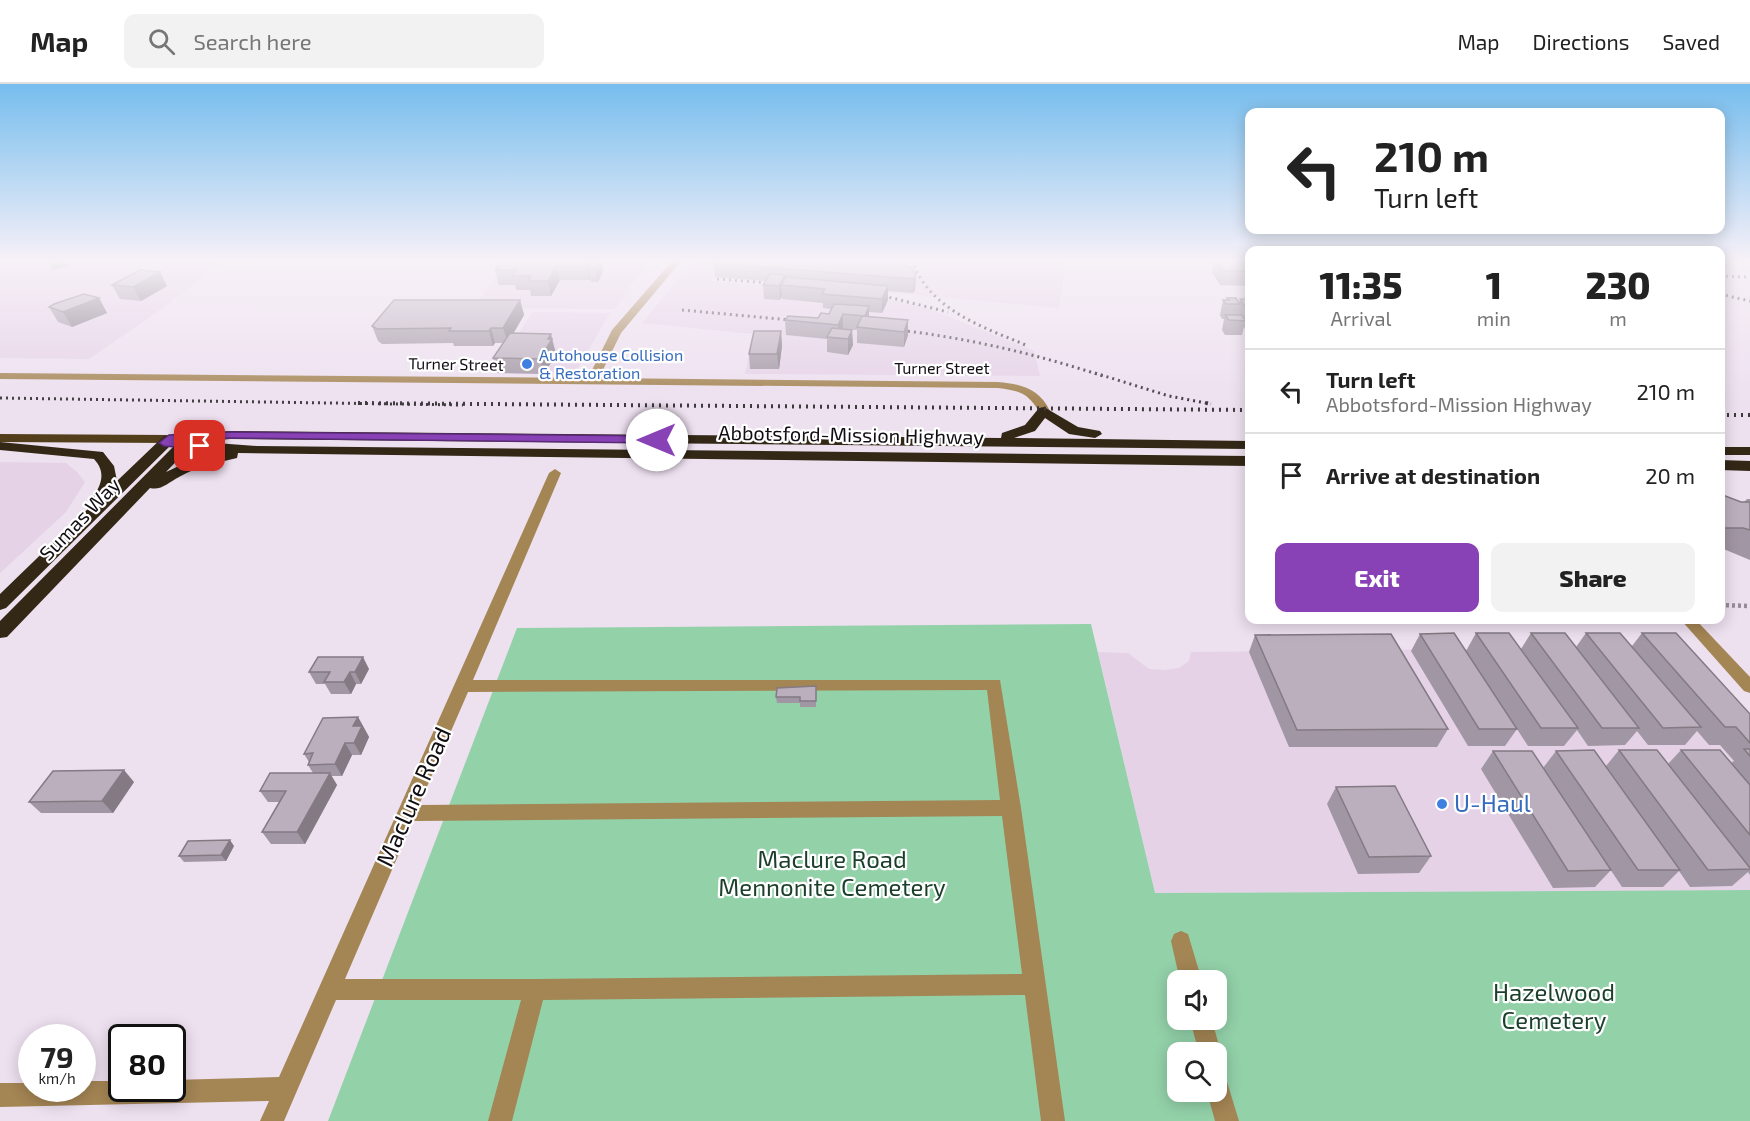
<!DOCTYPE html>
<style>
body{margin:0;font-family:"Exo 2",sans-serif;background:#f2f2f2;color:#222;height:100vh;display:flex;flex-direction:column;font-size:22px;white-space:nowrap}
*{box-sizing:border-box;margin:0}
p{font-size:20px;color:#767676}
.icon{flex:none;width:33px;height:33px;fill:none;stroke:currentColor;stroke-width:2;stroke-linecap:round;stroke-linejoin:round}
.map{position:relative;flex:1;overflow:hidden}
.details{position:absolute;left:1245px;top:162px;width:480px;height:378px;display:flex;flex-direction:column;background:#fff;border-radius:12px;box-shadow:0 3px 15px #0003}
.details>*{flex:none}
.top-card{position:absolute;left:1245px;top:24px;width:480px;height:126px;border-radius:12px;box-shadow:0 3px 15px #0003;background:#fff;color:#222;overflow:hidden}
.controls{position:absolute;left:1167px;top:886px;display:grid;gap:12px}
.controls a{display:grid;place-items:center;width:60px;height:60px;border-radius:12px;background:#fff;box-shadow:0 3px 15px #0003;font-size:30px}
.speed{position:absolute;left:18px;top:940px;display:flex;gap:12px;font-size:30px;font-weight:700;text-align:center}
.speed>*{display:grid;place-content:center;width:78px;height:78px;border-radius:50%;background:#fff;box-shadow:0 3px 15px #0003;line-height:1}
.speed small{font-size:15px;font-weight:400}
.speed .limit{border:3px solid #111;border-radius:9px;background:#fff;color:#111}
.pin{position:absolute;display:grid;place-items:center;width:51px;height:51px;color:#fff;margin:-26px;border-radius:12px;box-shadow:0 3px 9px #0006}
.me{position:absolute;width:66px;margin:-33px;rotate:270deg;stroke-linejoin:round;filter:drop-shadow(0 0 4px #0008)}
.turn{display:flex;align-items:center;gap:21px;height:126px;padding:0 30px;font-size:27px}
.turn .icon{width:78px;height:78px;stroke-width:2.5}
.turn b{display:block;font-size:42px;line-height:51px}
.eta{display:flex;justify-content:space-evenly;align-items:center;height:102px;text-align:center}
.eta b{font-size:36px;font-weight:800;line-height:42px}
.primary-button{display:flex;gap:12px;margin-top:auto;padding:12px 30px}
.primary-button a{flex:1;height:69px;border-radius:12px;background:#8942b5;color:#fff;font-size:24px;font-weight:800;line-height:69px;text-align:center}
.primary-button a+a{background:#f2f2f2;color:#222}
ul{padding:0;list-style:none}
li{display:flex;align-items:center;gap:18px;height:84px;padding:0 30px;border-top:2px solid #e0e0e0}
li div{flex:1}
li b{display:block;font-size:22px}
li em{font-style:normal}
header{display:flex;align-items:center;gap:36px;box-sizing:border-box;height:84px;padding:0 30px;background:#fff;border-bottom:2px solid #e0e0e0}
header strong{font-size:28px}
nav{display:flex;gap:33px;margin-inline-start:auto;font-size:21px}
.search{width:420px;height:54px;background:#f2f2f2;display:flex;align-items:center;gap:15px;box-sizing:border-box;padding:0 21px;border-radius:12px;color:#767676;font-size:22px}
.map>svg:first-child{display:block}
</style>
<header>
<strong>Map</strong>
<div class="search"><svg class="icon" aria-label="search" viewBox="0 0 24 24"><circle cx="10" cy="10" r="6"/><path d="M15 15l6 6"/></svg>Search here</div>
<nav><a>Map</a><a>Directions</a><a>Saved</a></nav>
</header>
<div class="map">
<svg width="1750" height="1037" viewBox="0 0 1750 1037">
<rect width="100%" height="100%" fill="#ede0ef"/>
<!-- built -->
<g fill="#e5d2e7">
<polygon points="0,176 224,176 166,222 89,275 0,274"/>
<polygon points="507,176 653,176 627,205 632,206 614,225 474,224"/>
<polygon points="694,176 1066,176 1059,224 714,193 711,197 875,212 930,225 1034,267 1040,292 745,290 753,250 642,239"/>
<polygon points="533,228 610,229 574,291 491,289"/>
<polygon points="0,378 66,379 77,388 85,398 66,428 0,489"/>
<polygon points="1684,563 1750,634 1750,806 1155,809 1098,568 1128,569 1149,585 1164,586 1179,584 1189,577 1191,568"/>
</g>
<!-- green -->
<path fill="#93d1a9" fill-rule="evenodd" d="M1091 540 1155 809 1750 806V1037H328L517 544ZM1178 897H1216V936H1178ZM1178 969H1216V1008H1178Z"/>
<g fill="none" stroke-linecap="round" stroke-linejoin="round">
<!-- path -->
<polyline stroke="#958c97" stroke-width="4.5" stroke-dasharray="3 3" stroke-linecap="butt" points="1720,521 1750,522"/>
<!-- minor -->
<g fill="#a48554" fill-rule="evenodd">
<path d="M673 176H682L621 249 599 294 998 298C1021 300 1039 304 1050 327L1048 329H1040C1028 309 1021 307 998 304L0 295V289L588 294 612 246Z"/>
<path d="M555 385 561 389 473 596H1000L1021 724 1065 1037H1041L1025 911 543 916 512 1037H488L521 916H336L284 1037H260L269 1017 0 1023V999H32V1005H82V997H122V1005H172V996L279 993 549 389ZM987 606 1000 716 419 721 468 608ZM1002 732 1022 890 535 895H345L413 737Z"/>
<polygon points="1681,536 1696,536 1750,593 1750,609 1744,607"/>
<polygon points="1181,847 1188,850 1202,897 1180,897 1171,857 1174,850"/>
<polygon points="1190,936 1212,936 1221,969 1218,977 1216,969 1199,969"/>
<polygon points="1216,985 1224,988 1239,1037 1215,1037 1207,1008 1216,1008"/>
</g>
<!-- major -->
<polygon fill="#533e1b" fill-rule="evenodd" points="0,350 169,351 175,355 169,359 0,358"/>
<!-- highway -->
<g fill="#332716" fill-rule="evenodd">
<path d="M1044 323 1078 343 1100 347 1102 350 1095 354 1069 350 1045 334 1035 347 1014 354 1250 357V365L230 355 195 358 166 388 196 374 222 368 197 365 195 362 197 359 202 358 257 362 1250 372V382L238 369 237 374C217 379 198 382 179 393 169 398 161 407 150 404L7 553 0 554V537L177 359H173L6 524 0 526V510L94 419 91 416C101 402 107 389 94 375L0 366V358L103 368 114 382 117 397 164 352 230 347 1001 354 1002 349 1025 341 1039 324Z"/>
<rect x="1720" y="363" width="30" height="8"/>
<polygon points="1720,376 1750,377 1750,387 1720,386"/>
</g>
<!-- rail-far1 -->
<g stroke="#3e383f" stroke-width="3" stroke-dasharray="2 4" stroke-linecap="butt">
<path d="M912 176C929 226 983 243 1028 262"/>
<polyline points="1720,192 1750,193"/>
<polyline points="717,195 783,200"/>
<polyline points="872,209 948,228"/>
<polyline points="1720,210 1750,217"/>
<polyline points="682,226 801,237"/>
<path d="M890 245C963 253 1033 269 1103 292"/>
<polyline points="1095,289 1169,312 1211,320"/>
<polyline points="0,314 463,321"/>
</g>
<!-- rail -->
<g stroke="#3e383f" stroke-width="4" stroke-dasharray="2 5" stroke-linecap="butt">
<polyline points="358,319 1250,326"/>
<polyline points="1206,319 1211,320"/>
<polyline points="1720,331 1750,331"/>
</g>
</g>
<!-- wall -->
<g fill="#a196a3">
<polygon points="591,176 601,176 603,187 598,198 591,198 590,195 589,196 560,196 551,212 531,212 530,206 516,206 515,201 499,201 495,186 590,178"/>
<polygon points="1214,176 1250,176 1250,202 1220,201 1212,188"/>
<polygon points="900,177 900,181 916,190 915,205 913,209 888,207 888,216 882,229 869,228 869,233 908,236 908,251 904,263 857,259 857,246 843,245 852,246 853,261 848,271 827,268 827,255 786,251 785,236 818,234 829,230 831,225 823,224 823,219 782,215 782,212 780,216 764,215 763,201 766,197 715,193 713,179"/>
<polygon points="112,201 167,202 141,217 120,215"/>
<polygon points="99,214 107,229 72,243 58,238 49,223"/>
<polygon points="1227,214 1239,219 1240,215 1250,215 1250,252 1244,243 1242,251 1225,251 1222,246 1224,235 1222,235 1220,231 1223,216 1227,216"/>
<polygon points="520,216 524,231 513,249 555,265 556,270 544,290 497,289 493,274 503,259 495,259 493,262 454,262 453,259 382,260 378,257 372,242"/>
<polygon points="781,247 782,262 779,285 750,285 749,270"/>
<polygon points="1720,410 1741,418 1744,418 1747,415 1750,415 1750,476 1726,466 1720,466"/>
<polygon points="1476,549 1521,565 1531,549 1576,563 1586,549 1632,562 1642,549 1750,630 1750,791 1748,788 1732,802 1690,803 1679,787 1663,803 1622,803 1543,684 1556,667 1606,682 1619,666 1668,680 1681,666 1731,679 1734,677 1720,661 1709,661 1697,647 1685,661 1648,661 1637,647 1625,661 1588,662 1577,646 1564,662 1528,662 1517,645 1505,662 1468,662 1411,567 1420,550 1466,567"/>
<polygon points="1255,551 1448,645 1437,663 1289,663 1249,568"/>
<polygon points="369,585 361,600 356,600 351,610 331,610 325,600 316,600 309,588"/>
<polygon points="816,602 816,623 800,623 800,619 777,619 776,613"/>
<polygon points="358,633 369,653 361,671 352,671 342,692 331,692 337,701 305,760 271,760 262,748 279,718 268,718 260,707 313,689 308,681 309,678 304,670"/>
<polygon points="1493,667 1611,786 1595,803 1553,804 1481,685"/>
<polygon points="134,698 113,729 41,729 29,718"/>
<polygon points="1336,703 1431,772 1419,789 1358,790 1327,720"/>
<polygon points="234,762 226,777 184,778 179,772"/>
</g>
<!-- shaded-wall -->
<g fill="#837a84">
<polygon points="47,176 68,176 71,182 53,186"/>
<polygon points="590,176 591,184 588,184 590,195 589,196 586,182"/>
<polygon points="599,176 601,176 603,187 598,198 595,183"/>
<polygon points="556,182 560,196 551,212 548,197"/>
<polygon points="160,188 167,202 141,217 133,203"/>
<polygon points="916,190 915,205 913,209 914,195"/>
<polygon points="785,191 785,201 781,201 782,212 780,216 779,202"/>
<polygon points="888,202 888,216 882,229 882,215"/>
<polygon points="99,214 107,229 72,243 63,228"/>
<polygon points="520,216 524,231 508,259 503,244"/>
<polygon points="869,222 869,237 866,244 865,232"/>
<polygon points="843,230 843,245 838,256 838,241"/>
<polygon points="908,236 908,251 904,263 904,248"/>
<polygon points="491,244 495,259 493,262 489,247"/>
<polygon points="852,246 853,261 848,271 848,255"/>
<polygon points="781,247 782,262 779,285 777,270"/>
<polygon points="551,250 556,270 544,290 540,275"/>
<polygon points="363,573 369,585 361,600 355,588"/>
<polygon points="350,588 356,600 351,610 344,598"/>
<polygon points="358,633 369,653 361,671 354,659 353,642"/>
<polygon points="345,659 352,671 342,692 335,680"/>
<polygon points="124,686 134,698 113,729 102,717"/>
<polygon points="330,689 337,701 305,760 297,748"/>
<polygon points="230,756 234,762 226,777 221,771"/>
</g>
<!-- building -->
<g fill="#bbafbd" stroke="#837a84" stroke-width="1.5">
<polygon points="502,176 590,176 586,182 556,182 548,197 528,197 531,192 512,192 516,186 495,186"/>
<polygon points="591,176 599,176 595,183 588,184"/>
<polygon points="715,176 895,176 900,177 899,181 909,182 916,190 914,195 713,179"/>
<polygon points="1217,176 1250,176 1250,187 1223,187"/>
<polygon points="140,186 160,188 133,203 112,201"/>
<polygon points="770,190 785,191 779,202 763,201"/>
<polygon points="786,193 888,202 882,215 822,210 825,205 781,201"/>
<polygon points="84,210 99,214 63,228 49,223 54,220"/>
<polygon points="1227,214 1236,214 1240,220 1226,220 1223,216 1229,216"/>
<polygon points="1240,215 1250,215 1250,230"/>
<polygon points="394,216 520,216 503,244 491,244 489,247 449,247 451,244 377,245 372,242"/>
<polygon points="834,220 869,222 865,232 843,230 838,241 785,236 788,232 818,234 821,229 829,230"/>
<polygon points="1225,231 1242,231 1246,237 1229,236"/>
<polygon points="862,232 908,236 904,248 857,243"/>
<polygon points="832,244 852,246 848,255 827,253"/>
<polygon points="754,247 781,247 777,270 749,270"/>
<polygon points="510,249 551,250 548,255 552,255 540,275 493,274"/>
<polygon points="1720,410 1741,418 1750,418 1750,446 1743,444 1720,444"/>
<polygon points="1454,549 1517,645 1479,645 1420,550"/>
<polygon points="1476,549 1509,549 1578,644 1541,644"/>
<polygon points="1531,549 1565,549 1639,644 1602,644"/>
<polygon points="1586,549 1620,549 1701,643 1663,644"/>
<polygon points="1642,549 1676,549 1750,630 1750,659 1736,643 1725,643"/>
<polygon points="1391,550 1448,645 1297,646 1255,551"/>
<polygon points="318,573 363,573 355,588 350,588 344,598 324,598 330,588 309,588"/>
<polygon points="816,602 816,617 800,617 800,613 776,613 777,604"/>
<polygon points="358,633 353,642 362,642 354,659 345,659 335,680 308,681 313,669 304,670 323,634"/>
<polygon points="1744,665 1750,665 1750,672"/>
<polygon points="1594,666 1680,786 1638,786 1556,667"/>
<polygon points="1619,666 1657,666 1750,784 1750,785 1708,786"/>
<polygon points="1681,666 1720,666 1750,701 1750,751"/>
<polygon points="1493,667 1532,667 1611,786 1568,787"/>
<polygon points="124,686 102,717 29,718 53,687"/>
<polygon points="270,689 330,689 297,748 262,748 286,707 260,707"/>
<polygon points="1395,702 1431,772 1369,773 1336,703"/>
<polygon points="230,756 221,771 179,772 188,757"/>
</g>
<!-- sky -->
<linearGradient id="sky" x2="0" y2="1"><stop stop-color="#76bdee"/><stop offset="0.55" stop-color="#f7f1f8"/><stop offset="1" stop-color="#f7f1f8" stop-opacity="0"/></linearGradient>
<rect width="1750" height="321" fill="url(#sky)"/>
<!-- route -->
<polygon fill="#8942b5" stroke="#592b76" stroke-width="1.5" points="230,348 657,352 662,356 657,359 230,354 183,357 204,360 204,364 200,365 164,362 159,359 169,351"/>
<!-- markers -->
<g fill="#3f7fe0" stroke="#fff" stroke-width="2">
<circle cx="527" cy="280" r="6"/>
<circle cx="1442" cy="720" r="6"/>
</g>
<g text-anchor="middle" stroke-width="4.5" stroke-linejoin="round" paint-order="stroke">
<!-- far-shop labels -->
<g font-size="16" fill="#366cbe" stroke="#fff" text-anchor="start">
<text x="539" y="277">Autohouse Collision<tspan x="539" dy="18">&amp; Restoration</tspan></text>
</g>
<!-- far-street labels -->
<g font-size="16" fill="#110d12" stroke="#fff">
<text transform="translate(456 280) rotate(1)" y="6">Turner Street</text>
<text x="942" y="290">Turner Street</text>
</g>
<!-- street labels -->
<g font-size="20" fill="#110d12" stroke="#fff">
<text transform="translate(851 351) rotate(1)" y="7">Abbotsford-Mission Highway</text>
<text transform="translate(80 435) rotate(-46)" y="7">Sumas Way</text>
</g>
<!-- near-street labels -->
<g font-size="24" fill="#110d12" stroke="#fff">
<text transform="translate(414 713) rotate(-66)" y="8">Maclure Road</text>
</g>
<!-- near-shop labels -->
<g font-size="24" fill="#366cbe" stroke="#fff" text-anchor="start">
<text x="1454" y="728">U-Haul</text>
</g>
<!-- near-park labels -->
<g font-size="24" fill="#1b3f2a" stroke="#fff">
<text x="832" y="784">Maclure Road<tspan x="832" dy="28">Mennonite Cemetery</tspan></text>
<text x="1554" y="917">Hazelwood<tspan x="1554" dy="28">Cemetery</tspan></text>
</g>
</g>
</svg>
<div class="controls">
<a><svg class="icon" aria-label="sound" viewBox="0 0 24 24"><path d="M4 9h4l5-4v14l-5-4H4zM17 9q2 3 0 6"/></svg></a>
<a><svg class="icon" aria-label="search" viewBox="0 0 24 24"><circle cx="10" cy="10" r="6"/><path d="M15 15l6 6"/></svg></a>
</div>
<div class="speed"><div>79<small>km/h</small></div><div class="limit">80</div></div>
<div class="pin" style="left:200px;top:362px;background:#d93025"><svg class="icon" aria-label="arrive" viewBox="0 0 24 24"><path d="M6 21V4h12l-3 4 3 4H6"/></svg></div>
<svg class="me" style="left:657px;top:356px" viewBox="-20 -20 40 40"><circle r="19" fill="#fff"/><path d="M0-13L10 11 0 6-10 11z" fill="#8942b5"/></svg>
<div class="top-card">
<div class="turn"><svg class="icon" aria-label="left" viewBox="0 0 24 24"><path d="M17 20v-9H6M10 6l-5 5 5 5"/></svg><div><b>210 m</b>Turn left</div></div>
</div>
<section class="details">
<div class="eta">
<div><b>11:35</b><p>Arrival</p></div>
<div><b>1</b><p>min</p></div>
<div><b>230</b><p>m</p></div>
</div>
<ul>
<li><svg class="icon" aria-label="left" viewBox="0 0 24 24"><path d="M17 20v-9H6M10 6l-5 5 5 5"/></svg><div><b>Turn left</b><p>Abbotsford-Mission Highway</p></div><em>210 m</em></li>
<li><svg class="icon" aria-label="arrive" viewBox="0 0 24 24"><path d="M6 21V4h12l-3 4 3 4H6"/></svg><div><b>Arrive at destination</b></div><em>20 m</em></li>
</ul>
<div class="primary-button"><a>Exit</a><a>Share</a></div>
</section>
</div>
